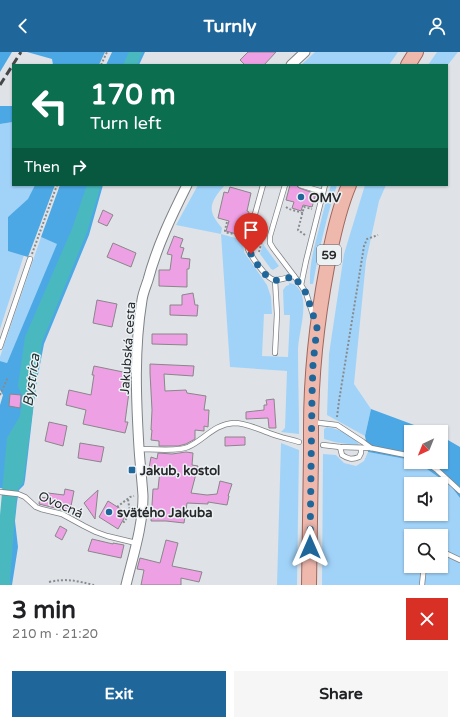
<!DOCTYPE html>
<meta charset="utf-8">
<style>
body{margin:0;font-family:"Varela Round",sans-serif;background:#f6f6f6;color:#202124;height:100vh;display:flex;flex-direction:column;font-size:15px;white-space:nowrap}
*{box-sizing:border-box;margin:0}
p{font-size:13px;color:#757577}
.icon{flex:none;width:22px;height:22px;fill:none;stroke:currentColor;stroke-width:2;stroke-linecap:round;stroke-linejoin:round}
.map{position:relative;height:533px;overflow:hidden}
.side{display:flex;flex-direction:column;background:#fff;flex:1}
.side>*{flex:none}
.top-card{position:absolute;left:12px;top:12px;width:436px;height:122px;border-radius:0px;box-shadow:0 1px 3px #0004;background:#0b6e4f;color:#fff;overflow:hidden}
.needle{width:26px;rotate:223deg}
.fabs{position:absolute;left:404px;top:373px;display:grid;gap:8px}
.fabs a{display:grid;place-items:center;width:44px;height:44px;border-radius:0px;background:#fff;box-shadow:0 1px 3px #0004;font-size:20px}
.pin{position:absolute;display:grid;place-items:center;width:34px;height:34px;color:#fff;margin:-41px -17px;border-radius:50% 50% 50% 0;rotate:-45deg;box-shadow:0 0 4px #0007}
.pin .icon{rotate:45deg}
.me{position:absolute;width:44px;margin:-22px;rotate:0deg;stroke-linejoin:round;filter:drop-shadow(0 0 3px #0008)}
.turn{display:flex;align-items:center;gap:14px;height:84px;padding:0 12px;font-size:18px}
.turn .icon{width:52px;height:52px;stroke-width:2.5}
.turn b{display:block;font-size:28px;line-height:34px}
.then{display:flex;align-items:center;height:38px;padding:0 12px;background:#0003;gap:8px;font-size:15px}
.round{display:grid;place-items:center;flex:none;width:42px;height:42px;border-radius:0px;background:#f6f6f6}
.headline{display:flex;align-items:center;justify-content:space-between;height:68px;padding:0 12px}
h1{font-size:24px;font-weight:700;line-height:30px}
.action{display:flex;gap:8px;margin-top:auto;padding:8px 12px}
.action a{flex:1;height:46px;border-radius:0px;background:#1f679b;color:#fff;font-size:16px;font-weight:700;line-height:46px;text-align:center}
.action a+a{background:#f6f6f6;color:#202124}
header{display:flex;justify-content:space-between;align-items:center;height:52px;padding:0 12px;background:#1f679b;color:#fff;font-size:18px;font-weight:700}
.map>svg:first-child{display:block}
</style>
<header><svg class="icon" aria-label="back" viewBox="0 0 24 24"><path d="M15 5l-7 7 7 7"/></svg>Turnly<svg class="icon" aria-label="person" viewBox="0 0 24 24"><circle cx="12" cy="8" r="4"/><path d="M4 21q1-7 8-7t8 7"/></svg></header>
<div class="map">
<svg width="460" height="533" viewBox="0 0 460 533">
<rect width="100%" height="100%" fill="#dfe3e7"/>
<!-- green -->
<g fill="#a1d3f9" fill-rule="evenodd">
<polygon points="315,0 398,0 389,13 301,13"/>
<polygon points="437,0 458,0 447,14 428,13"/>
<polygon points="13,70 13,133 35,133 29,147 8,165 8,198 24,203 0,277 0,72"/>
<path d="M198 133H225C210 150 206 158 222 176L221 182 243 188 244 200 267 233 271 245 272 262H264L262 304 288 305 290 263H284L283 238 286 234 289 233V231C297 231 302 240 303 248 305 264 299 281 298 297 298 325 299 354 299 382L281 380 285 376 287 319 230 315 221 182 176 173Z"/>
<path d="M331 133H337C326 165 319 199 313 232H310C309 212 315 192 320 173 323 159 327 146 331 133Z"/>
<polygon points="365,133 386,133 379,149 366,209 354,332 371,357 365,384 327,363 329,302 344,202"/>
<polygon points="41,185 58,192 7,311 0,309 0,305"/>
<polygon points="263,192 279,214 273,218 271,217 260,202"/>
<path d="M327 375C338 377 355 383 359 393 347 392 336 391 324 387V377Z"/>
<polygon points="281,391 299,398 297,533 277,533"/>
<path d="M368 400 411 408V410H417L451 434 460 446V533H322L323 402 336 403 344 411 356 414 364 409ZM411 432H441V462H411ZM411 484H441V514H411Z"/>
</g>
<!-- forest -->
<g fill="#4ca8e5">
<polygon points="0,0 12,0 0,20"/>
<polygon points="27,0 105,0 99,13 53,13 52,7"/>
<polygon points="112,0 145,0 139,13 106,13"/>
<polygon points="0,54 13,54 13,70 0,72"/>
<polygon points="35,133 55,133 28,205 8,199 8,165 28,147"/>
<polygon points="60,133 103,133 89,183 44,292 36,333 25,428 24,433 19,438 17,450 15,469 18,495 12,533 0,533 0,508 5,437 0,436 0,353 3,343 0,338 0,309 7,311 57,192 41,185"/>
<polygon points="371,357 433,380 411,380 411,408 368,400 365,384"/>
<polygon points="441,384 460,395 460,446 451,434 417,410 441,410"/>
</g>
<!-- water -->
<g fill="#4ab9bf">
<polygon points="129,0 142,0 137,13 123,13"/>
<polygon points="87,133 101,133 87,180 42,290 23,431 18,437 16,450 10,528 11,533 0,533 0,463 7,386 20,364 23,345 18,334 25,285 72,177"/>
</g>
<!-- building -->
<g fill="#eda0e4" stroke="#8a8689">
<polygon points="248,0 276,0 264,13 245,13 240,8"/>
<polygon points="290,133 296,133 299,136 316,142 312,155 303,153 301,159 292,156 294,150 286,148"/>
<polygon points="230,135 251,141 247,159 249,160 247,168 244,167 240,183 226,179 229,169 218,166 224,140 228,141"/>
<polygon points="103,158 113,163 107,174 98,170"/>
<polygon points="174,184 183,187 180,195 184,196 181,206 190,207 189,217 187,217 187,235 159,234 159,218 170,218 172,203 167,202"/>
<polygon points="113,191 136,201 131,215 107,205"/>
<polygon points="193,241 195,253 198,253 197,264 170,263 170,253 182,253 182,243"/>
<polygon points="97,248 117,252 112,275 93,271"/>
<polygon points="152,282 187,282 187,293 152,292"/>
<polygon points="150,312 194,314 193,324 164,322 165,339 186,338 187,341 206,344 204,358 209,358 208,375 204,374 204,379 195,378 195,387 186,392 178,394 159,394 159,389 151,388 152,378 151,378 152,358 150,321"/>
<polygon points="94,314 128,321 124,339 129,340 125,370 128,370 125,381 83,372 86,358 66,353 69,338 91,343 94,323 92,323"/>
<polygon points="10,342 21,343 20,356 9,354"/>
<polygon points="274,347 276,376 269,376 268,366 246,367 246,360 264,358 264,353 267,353 266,348"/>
<polygon points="49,370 67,374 63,394 45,389"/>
<polygon points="225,385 245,385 245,393 225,394"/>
<polygon points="80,391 104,395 101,410 78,406"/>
<polygon points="186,400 193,401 192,413 198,414 191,441 207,443 217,442 220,429 232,432 228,444 229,444 227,453 208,450 208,452 187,451 184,471 166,469 151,469 153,437 158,437 160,418 149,416 151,405 157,407 158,401 172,402"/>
<polygon points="65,437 74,439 70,459 55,456 39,452 40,445 47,446 48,441 64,443"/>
<polygon points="98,438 95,467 84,451"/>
<polygon points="108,449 127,461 118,477 99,465"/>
<polygon points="60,474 67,478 62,488 55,484"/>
<polygon points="92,487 113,492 113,491 124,493 121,506 88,499"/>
<polygon points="166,488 178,491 172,514 202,520 199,530 181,526 181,533 141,533 144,518 137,517 140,506 160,511"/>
</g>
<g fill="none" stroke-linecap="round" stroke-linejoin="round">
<defs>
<g id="lane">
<path d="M263 133 247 191C247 192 248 196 248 197 251 204 267 228 275 228 281 228 288 225 294 224"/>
<polyline points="285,133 270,184 270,191 273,196 301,233 306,241 314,266"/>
<polyline points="300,133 323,140"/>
<polyline points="275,228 277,262 275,301"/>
<polyline points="301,233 306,209 325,133"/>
<polyline points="0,295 30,207"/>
<polyline points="312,370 337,373 363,390 371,396"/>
<polyline points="323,393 340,395 371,396 411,404"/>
<path d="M340 395 342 403C348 407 352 408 359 405L361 401V396"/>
<path d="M139 397C150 397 179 400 188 395 204 388 214 372 234 371 246 371 258 377 269 381 279 385 289 387 299 390"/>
<polyline points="425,410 437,418 460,439"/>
<polyline points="0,440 18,442 25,445 36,455 41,457 62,462 84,474 96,480 107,484 136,491"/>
<polyline points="441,499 460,508"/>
<polyline points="422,533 424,514"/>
</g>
<g id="street">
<polyline points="291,13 305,0"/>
<path d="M126 533C133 504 143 474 143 444 142 428 140 412 139 396 136 346 134 297 142 248 143 241 146 234 148 228 157 194 172 163 187 133"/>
</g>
<g id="primary">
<polyline points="408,13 416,0"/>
<path d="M311 376C311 322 317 268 327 215 332 188 338 159 349 133"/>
<polyline points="309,533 311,403"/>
</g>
</defs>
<!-- lane casing -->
<use href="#lane" stroke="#7e8285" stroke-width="6"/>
<!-- street casing -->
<use href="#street" stroke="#7e8285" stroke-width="11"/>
<!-- primary casing -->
<use href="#primary" stroke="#a1665c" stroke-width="16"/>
<!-- path -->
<g stroke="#888b8e" stroke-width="2" stroke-dasharray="2 2" stroke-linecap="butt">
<polyline points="101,13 107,0"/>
<polyline points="286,155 289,157 303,161"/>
<polyline points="227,170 225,178 225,180 241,184"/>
<polyline points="305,183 298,178 304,155 312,157"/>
<polyline points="259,200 262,189"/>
<polyline points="32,202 57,133"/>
<polyline points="0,343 8,325"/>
<polyline points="337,365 339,349 364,194 367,187 378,183"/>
<polyline points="117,455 130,445 134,444"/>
<polyline points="123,469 124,470 130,461 128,447"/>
<path d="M49 530C67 526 77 529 94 533"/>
</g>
<!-- lane -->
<use href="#lane" stroke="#fff" stroke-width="4.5"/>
<!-- street -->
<use href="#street" stroke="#fff" stroke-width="9"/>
<!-- primary -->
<use href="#primary" stroke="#eeb8ad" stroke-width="14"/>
<!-- rail -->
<polyline stroke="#464749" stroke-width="3" stroke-dasharray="8 4" stroke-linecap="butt" points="0,33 21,0"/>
<defs>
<polyline id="primary-bridge" points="311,403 311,376"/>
</defs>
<!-- primary-bridge casing -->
<use href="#primary-bridge" stroke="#a1665c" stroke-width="16" stroke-linecap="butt"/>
<!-- primary-bridge -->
<use href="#primary-bridge" stroke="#eeb8ad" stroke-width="14"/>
</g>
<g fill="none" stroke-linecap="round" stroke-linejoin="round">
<!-- route -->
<path stroke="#1f679b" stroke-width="7" stroke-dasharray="0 12.6" d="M251 202C255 209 266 228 275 228 281 229 288 226 294 224L306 241 317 275 313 312 312 344 310 495"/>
</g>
<!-- markers -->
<g fill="#1f679b" stroke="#ecf1f4" stroke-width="1.5">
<circle cx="301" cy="145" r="4"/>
<rect x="128" y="414" width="8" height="8" rx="2"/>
<circle cx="109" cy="460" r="4"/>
</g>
<g text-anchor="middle" stroke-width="3" stroke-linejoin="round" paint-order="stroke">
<!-- shield labels -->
<rect fill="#ecf1f4" stroke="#626467" stroke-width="1" x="317" y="193" width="24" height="20" rx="3"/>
<g font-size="12" font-weight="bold" fill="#27282a">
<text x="329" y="207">59</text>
</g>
<!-- poi labels -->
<g font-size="13" font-weight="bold" fill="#27282a" stroke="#ecf1f4" text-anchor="start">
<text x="309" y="150">OMV</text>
<text x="140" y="423">Jakub, kostol</text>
<text x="117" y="465">svätého Jakuba</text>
</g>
<!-- street labels -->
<g font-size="13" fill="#27282a" stroke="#ecf1f4">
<text transform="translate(127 296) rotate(-86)" y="5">Jakubská cesta</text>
<text transform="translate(61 452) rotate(24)" y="5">Ovocná</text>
</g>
<!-- water labels -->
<g font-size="14" font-style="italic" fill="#183132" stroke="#ecf1f4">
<text transform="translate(31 328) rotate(-82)" y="5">Bystrica</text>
</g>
</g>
</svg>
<div class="fabs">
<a><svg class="needle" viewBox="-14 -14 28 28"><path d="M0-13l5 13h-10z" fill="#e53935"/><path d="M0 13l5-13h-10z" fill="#757577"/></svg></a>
<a><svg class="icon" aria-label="sound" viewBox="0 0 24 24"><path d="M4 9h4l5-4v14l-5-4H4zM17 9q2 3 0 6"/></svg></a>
<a><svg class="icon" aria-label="search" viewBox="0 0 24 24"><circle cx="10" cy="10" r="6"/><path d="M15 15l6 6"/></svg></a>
</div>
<div class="pin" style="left:251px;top:202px;background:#d93025"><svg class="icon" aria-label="arrive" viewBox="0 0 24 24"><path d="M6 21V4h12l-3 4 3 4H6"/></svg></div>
<svg class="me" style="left:310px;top:495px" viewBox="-20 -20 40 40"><path d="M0-17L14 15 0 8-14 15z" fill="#1f679b" stroke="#fff" stroke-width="4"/></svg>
<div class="top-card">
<div class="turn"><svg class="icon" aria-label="left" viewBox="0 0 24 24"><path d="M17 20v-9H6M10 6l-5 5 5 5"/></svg><div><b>170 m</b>Turn left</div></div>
<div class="then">Then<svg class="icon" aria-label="right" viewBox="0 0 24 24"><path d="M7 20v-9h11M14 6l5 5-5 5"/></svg></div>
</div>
</div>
<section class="side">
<div class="headline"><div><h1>3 min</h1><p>210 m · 21:20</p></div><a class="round" style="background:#d93025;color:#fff"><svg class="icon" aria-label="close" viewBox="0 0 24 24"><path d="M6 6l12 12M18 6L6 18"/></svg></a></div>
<div class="action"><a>Exit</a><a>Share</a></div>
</section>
